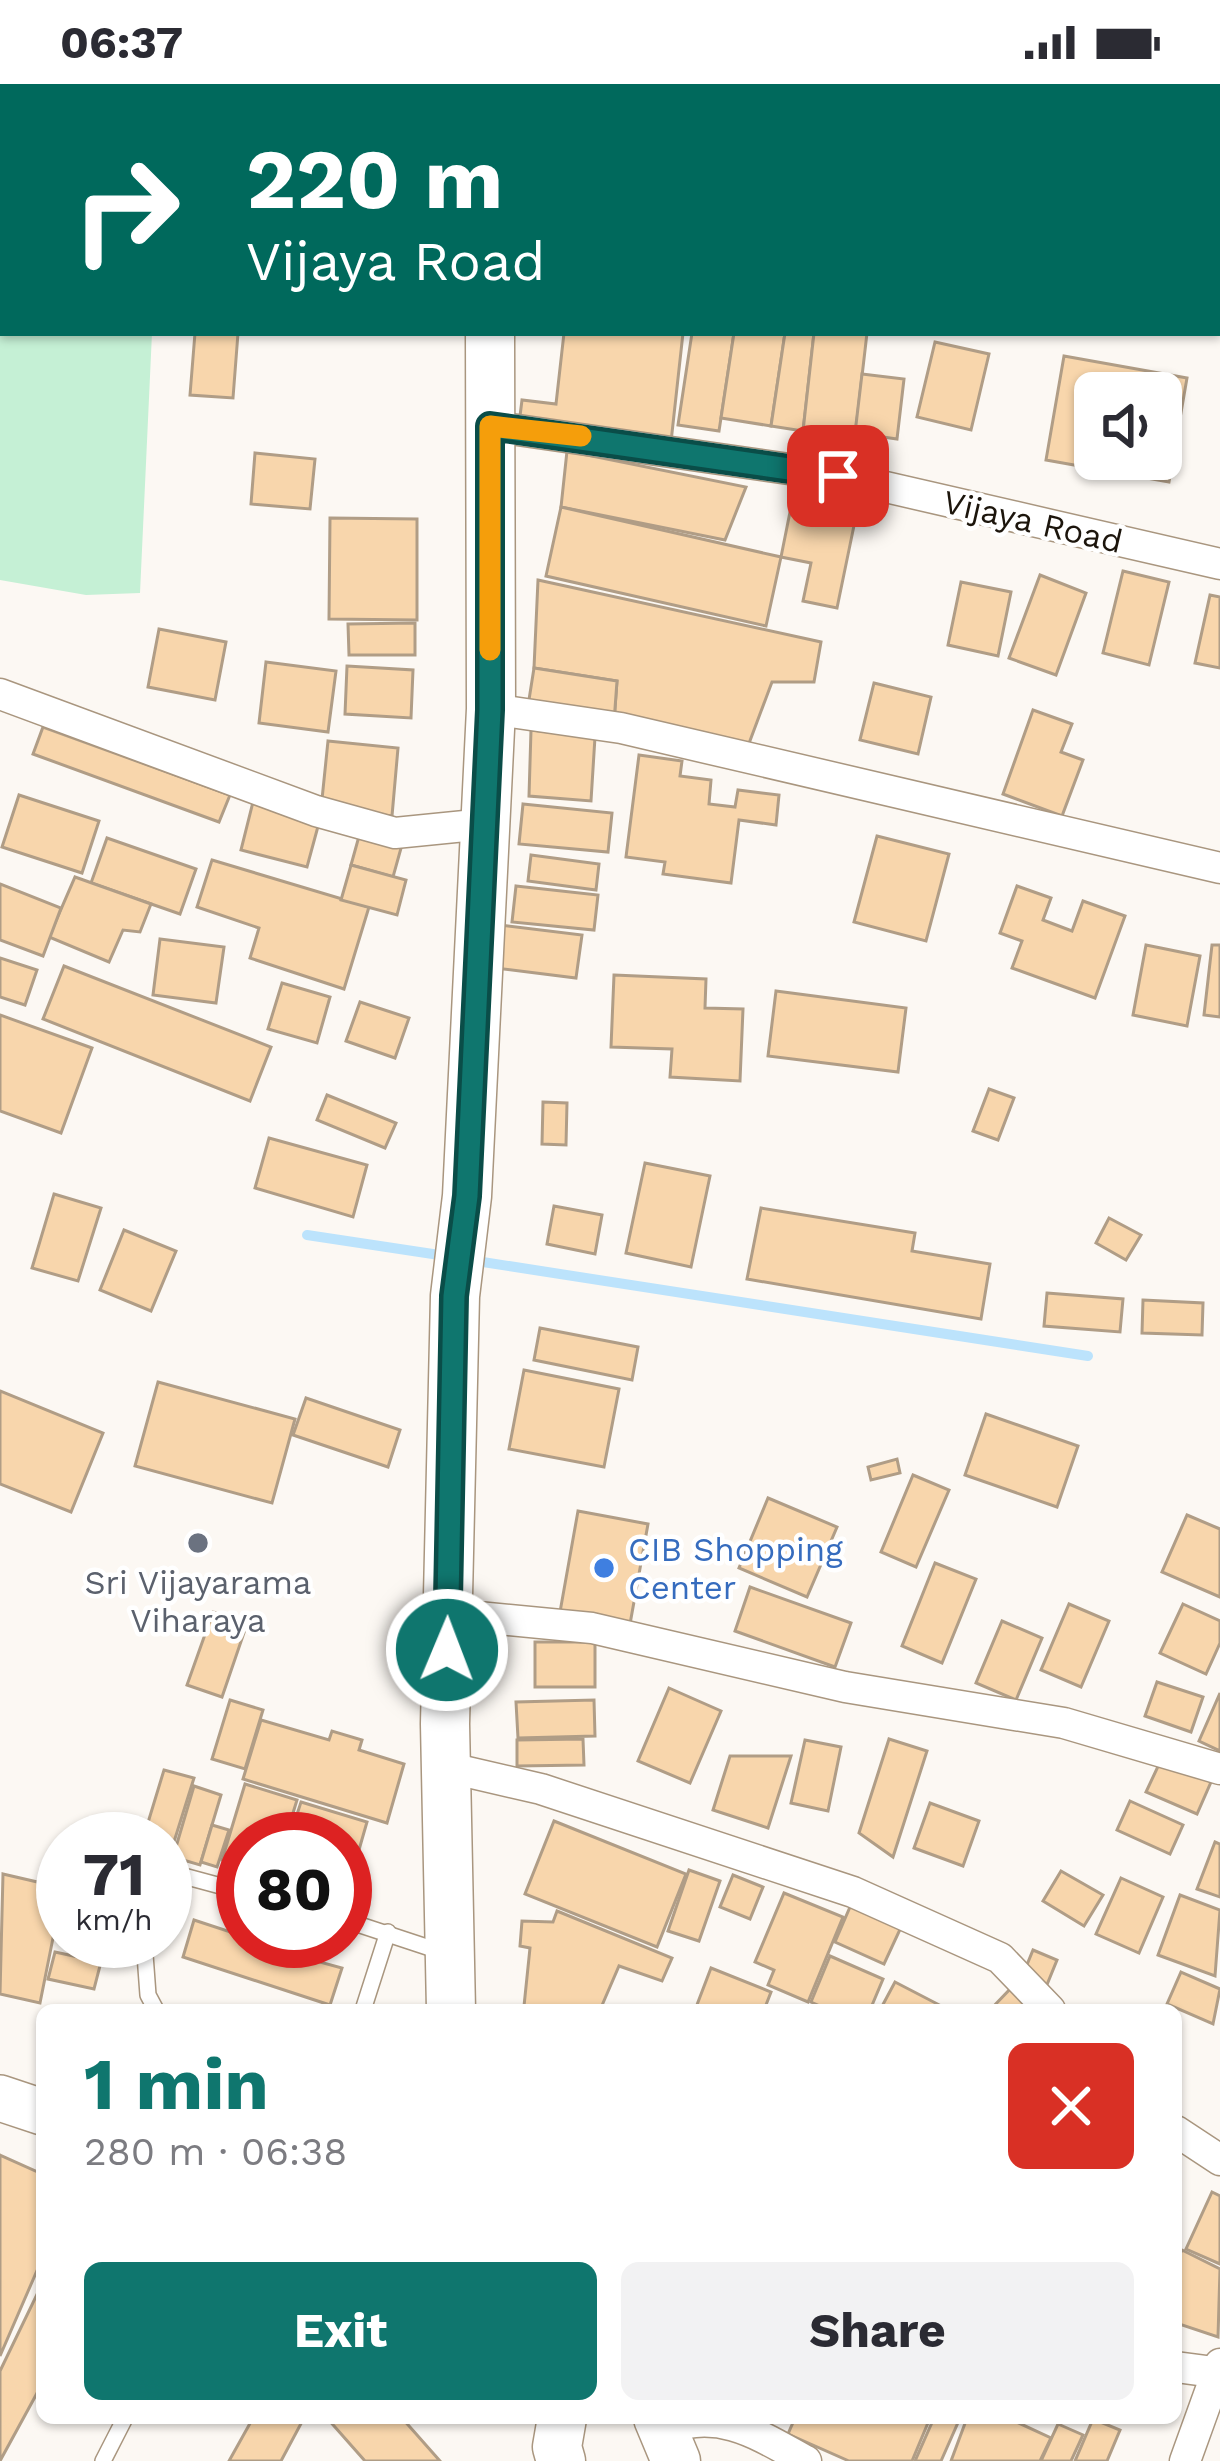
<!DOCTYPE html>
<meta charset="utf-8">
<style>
body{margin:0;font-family:"Work Sans",sans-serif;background:#f2f2f3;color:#2b2b33;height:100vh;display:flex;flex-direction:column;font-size:45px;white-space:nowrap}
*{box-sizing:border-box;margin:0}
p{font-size:39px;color:#7c7c81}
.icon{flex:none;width:66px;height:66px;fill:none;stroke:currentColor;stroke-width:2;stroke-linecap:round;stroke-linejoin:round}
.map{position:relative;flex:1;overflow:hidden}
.sheet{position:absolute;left:36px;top:1920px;width:1146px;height:420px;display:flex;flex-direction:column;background:#fff;border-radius:18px;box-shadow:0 3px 9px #0004}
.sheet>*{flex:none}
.hud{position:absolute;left:0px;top:0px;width:1221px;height:252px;box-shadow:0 3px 9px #0004;background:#00695c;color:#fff;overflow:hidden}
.fabs{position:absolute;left:1074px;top:288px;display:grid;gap:24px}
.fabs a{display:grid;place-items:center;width:108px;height:108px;border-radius:18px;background:#fff;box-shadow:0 3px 9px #0004;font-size:60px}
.speed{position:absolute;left:36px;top:1728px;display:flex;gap:24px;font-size:60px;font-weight:700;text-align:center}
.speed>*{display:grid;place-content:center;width:156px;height:156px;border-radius:50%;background:#fff;box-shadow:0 3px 9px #0004;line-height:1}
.speed small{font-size:30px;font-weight:400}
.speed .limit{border:18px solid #d22;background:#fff;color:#111}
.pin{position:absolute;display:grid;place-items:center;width:102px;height:102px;color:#fff;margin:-51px;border-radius:24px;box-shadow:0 6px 18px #0006}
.me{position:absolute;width:132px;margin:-66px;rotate:1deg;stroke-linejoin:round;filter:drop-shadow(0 0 9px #0008)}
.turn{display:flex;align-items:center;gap:42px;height:252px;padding:0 48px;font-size:54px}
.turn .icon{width:156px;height:156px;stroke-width:2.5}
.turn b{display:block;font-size:84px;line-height:102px}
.round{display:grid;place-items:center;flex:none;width:126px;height:126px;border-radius:18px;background:#f2f2f3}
.head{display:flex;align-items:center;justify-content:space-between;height:204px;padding:0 48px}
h1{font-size:72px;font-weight:700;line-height:90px;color:#0f766e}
.cta{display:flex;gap:24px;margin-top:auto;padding:24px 48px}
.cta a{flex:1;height:138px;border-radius:18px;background:#0f766e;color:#fff;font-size:48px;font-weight:700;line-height:138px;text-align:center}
.cta a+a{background:#f2f2f3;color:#2b2b33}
.status{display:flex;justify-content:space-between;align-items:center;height:84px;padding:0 60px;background:#fff;direction:ltr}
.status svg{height:33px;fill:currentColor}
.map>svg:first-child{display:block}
</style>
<div class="status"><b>06:37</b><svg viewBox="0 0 49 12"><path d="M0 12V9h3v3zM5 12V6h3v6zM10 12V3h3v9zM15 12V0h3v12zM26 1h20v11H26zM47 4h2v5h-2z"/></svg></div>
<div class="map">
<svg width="1220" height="2377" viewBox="0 0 1220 2377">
<rect width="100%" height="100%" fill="#fcf8f3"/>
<!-- green -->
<polygon fill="#c5f0d5" points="0,0 31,0 3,3 3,249 152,249 140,509 86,511 0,496"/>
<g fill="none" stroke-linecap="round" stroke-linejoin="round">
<!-- stream -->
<g stroke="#bce3fc" stroke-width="10">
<polyline points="307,1151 446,1172"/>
<polyline points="470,1176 1088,1272"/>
</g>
</g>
<!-- building -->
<g fill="#f8d6ac" stroke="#b09d86" stroke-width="3" fill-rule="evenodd">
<rect x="559" y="0" width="220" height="3"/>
<polygon points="195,249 238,249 233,314 190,311"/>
<polygon points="564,249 683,249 671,358 519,340 522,316 556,320"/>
<polygon points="692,249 734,249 719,347 678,341"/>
<polygon points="734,249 785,249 771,342 721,334"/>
<polygon points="785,249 814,249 803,347 771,342"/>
<polygon points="814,249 867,249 853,370 806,364 803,347"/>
<polygon points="935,258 989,270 971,346 917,333"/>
<path d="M1064 272 1187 294 1169 398 1046 376ZM1095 309H1161V375H1095Z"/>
<polygon points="862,290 904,295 897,355 855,349"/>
<polygon points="567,367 746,403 725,456 561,423"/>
<polygon points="255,369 315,375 310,425 251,420"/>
<polygon points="793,413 857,427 837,524 803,517 811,479 781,473"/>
<polygon points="561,423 781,473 766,542 546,492"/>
<polygon points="330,434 417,435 417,536 329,535"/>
<polygon points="1123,487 1169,498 1149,581 1103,569"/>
<polygon points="1040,491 1086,509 1056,591 1009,574"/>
<polygon points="538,496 821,558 814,598 772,598 748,662 614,638 617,597 534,584"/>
<polygon points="961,498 1011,508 998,572 948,561"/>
<polygon points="1210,511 1220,513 1220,584 1195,579"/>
<polygon points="415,539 415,571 349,571 348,540"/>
<polygon points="159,545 226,558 215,616 148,603"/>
<polygon points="266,578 336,587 328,648 259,639"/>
<polygon points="347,582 413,586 411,634 345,630"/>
<polygon points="534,584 617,597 614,638 528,622"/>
<polygon points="874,599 931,613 918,670 860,656"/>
<polygon points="1033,626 1072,640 1061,668 1083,676 1062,732 1003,710"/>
<polygon points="43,643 230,711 219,738 33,670"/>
<polygon points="531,646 595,653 591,717 529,712"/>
<polygon points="328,657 398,664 392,732 321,725"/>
<polygon points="639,671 682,677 680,692 711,696 709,720 735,723 738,706 779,711 776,741 739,736 731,799 663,790 665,778 626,773"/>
<polygon points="19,711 99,737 82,789 2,763"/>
<polygon points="253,718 320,735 307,783 241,766"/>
<polygon points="523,720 612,729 608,768 519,760"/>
<polygon points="361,745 403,757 393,793 351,781"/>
<polygon points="877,752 949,770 926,857 854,838"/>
<polygon points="107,754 196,785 180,830 91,799"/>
<polygon points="531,771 599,780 596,806 528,797"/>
<polygon points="212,776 369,823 344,905 250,874 259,844 197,823"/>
<polygon points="351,781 406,796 397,831 341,816"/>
<polygon points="75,793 151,820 140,848 123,846 109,878 49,853"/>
<polygon points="0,800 61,824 43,872 0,856"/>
<polygon points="516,802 598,811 594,846 512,838"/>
<polygon points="1017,802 1051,814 1043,836 1072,847 1083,817 1125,832 1095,914 1012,884 1022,857 1000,849"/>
<polygon points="500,841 582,851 576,894 495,884"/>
<polygon points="160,855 224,863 216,919 153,911"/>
<polygon points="1146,861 1200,872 1187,942 1133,931"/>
<polygon points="1212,861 1220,861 1220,933 1204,931"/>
<polygon points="0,874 37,886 25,921 0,913"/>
<polygon points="64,882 271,963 250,1017 43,935"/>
<polygon points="614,891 706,895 705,924 743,925 740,997 670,993 672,965 611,963"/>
<polygon points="282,899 330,913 317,959 268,945"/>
<polygon points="776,907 906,924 898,988 768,972"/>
<polygon points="360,918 409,934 395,974 346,957"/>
<polygon points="0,931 92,964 61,1049 0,1027"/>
<polygon points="989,1005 1014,1014 998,1056 973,1047"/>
<polygon points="327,1011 396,1039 385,1064 317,1036"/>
<polygon points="543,1018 567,1019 566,1061 542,1060"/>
<polygon points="269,1054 367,1081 353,1133 255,1104"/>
<polygon points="645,1079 710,1092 691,1183 626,1169"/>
<polygon points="54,1110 101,1124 78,1197 32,1184"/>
<polygon points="554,1122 602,1131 595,1170 547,1160"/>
<polygon points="761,1124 915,1149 912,1167 990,1180 981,1235 747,1195"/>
<polygon points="1109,1134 1141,1151 1126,1176 1096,1159"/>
<polygon points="124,1146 176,1167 151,1227 100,1206"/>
<polygon points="1047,1209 1123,1215 1120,1248 1044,1242"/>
<polygon points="1143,1216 1203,1219 1202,1251 1142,1249"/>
<polygon points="540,1244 638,1263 632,1296 534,1276"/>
<polygon points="524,1286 619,1305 604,1383 509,1365"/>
<polygon points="158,1298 295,1335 272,1419 135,1382"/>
<polygon points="0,1307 103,1349 71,1428 0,1400"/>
<polygon points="306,1314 400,1346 388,1383 293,1351"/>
<polygon points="986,1330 1078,1362 1057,1423 965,1391"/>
<polygon points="897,1375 900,1389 871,1396 868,1383"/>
<polygon points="913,1391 949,1406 916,1483 881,1468"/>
<polygon points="768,1414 837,1443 807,1513 739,1484"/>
<polygon points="578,1427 648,1440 630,1540 560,1528"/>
<polygon points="1187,1431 1220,1445 1220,1513 1162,1488"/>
<polygon points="935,1479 976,1495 942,1579 902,1562"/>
<polygon points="750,1503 851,1539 835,1583 735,1547"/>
<polygon points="1069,1520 1109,1537 1081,1603 1041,1586"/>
<polygon points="1183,1520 1220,1537 1220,1559 1206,1590 1160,1569"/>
<polygon points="213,1528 247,1540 222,1613 187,1601"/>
<polygon points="1002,1537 1042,1554 1016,1616 976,1599"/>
<rect x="535" y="1558" width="60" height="45"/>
<polygon points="1157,1598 1203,1613 1191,1648 1145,1632"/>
<polygon points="669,1604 721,1627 690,1699 638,1677"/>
<polygon points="1220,1609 1220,1667 1199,1657"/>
<polygon points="230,1616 263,1626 245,1685 212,1675"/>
<polygon points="594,1616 595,1652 518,1654 516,1618"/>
<polygon points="261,1636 329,1656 332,1647 362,1656 359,1666 404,1680 387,1739 243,1695"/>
<polygon points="583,1655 584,1681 517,1682 517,1656"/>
<polygon points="889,1655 927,1667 893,1773 859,1749"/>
<polygon points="805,1656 841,1663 828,1727 791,1719"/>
<polygon points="730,1672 791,1672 768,1744 713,1726"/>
<polygon points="1161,1676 1211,1698 1197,1730 1146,1708"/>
<polygon points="164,1686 194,1694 167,1780 165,1755 143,1755"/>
<polygon points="245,1700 297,1716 285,1755 243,1755 243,1783 222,1776"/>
<polygon points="194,1702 221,1711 200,1781 173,1773"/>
<polygon points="1130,1717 1183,1741 1170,1770 1117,1746"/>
<polygon points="301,1718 367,1738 346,1811 345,1755 289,1755"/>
<polygon points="930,1719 979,1737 963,1782 914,1764"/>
<polygon points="554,1737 686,1790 657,1863 525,1810"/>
<polygon points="212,1741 229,1746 217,1783 201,1778"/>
<polygon points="1215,1758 1220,1760 1220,1813 1197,1805"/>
<polygon points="689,1786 720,1797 699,1857 668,1847"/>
<polygon points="1061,1787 1103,1811 1084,1842 1043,1817"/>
<polygon points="3,1790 63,1804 40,1919 0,1910"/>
<polygon points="733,1791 763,1803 750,1835 720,1823"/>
<polygon points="1121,1794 1163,1813 1139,1869 1096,1850"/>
<polygon points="784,1809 843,1833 808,1918 768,1901 774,1886 755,1878"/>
<polygon points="1180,1811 1220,1826 1215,1892 1158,1871"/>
<polygon points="853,1816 903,1839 884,1880 835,1858"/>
<polygon points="557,1827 672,1874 662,1897 619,1882 600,1926 524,1922 530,1864 520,1862 522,1837 553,1838"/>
<polygon points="194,1836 243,1852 243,1857 342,1884 330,1921 183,1873"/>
<polygon points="1033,1866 1057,1876 1046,1903 1022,1893"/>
<polygon points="55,1868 101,1878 94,1905 48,1895"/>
<polygon points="830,1872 883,1895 870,1926 829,1926 811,1918"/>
<polygon points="711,1884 771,1908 764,1926 695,1926"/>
<polygon points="1181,1888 1220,1905 1213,1940 1167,1920"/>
<polygon points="895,1898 949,1926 880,1926"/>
<polygon points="1015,1900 1041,1926 990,1926"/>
<polygon points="0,2071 42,2090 42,2175 0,2272"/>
<polygon points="1212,2108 1220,2112 1220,2180 1186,2165"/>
<polygon points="1182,2166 1220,2185 1218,2253 1176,2239 1176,2178"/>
<polygon points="42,2200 42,2300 0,2377 0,2287"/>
<polygon points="253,2334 304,2334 281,2377 229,2377"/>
<polygon points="327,2334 402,2334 440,2377 365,2377"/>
<polygon points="795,2334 930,2334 912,2377 849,2377 788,2350"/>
<polygon points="934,2334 960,2334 941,2377 915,2377"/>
<polygon points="967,2334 1008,2334 1051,2354 1040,2377 951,2377"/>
<polygon points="1093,2335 1120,2346 1107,2377 1075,2377"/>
<polygon points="1058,2340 1083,2351 1071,2377 1041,2377"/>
</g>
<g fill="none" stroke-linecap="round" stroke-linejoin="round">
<defs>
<g id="service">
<polyline points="165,1787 243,1808"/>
<polyline points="345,1836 445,1869"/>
<polyline points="144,1857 148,1911 156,1926"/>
<polyline points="363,1926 388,1848"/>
<polyline points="103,2377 125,2334"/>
</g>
<g id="minor">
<polyline points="490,342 838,392 1220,480"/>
<polyline points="0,610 316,727 395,749 485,740"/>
<polyline points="491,625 621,644 1220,784"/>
<polyline points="447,1530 592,1544 845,1603 1064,1639 1220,1685"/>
<polyline points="446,1683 541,1705 853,1808 1000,1874 1050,1926"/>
<polyline points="1176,2047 1220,2076"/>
<polyline points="1176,2283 1220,2289"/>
<path d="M667 2345C719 2324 759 2351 806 2377"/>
<polyline points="1185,2377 1220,2280"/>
</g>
<polyline id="primary" points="0,2014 42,2028"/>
<g id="trunk">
<polyline points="489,0 489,3"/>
<polyline points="451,1926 445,1640 455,1212 467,1112 491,625 490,249"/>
<polyline points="658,2334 676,2377"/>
<polyline points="561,2377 557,2363 562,2334"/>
</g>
</defs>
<!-- service casing -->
<use href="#service" stroke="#a9967f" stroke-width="18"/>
<!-- minor casing -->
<use href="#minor" stroke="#a9967f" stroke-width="33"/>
<!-- primary casing -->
<use href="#primary" stroke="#a9967f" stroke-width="48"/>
<!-- trunk casing -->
<use href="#trunk" stroke="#a9967f" stroke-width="51"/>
<!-- service -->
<use href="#service" stroke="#fff" stroke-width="15"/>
<!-- minor -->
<use href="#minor" stroke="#fff" stroke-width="30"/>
<!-- primary -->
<use href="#primary" stroke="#fff" stroke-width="45"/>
<!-- trunk -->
<use href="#trunk" stroke="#fff" stroke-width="48"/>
</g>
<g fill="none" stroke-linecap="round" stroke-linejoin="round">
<defs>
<polyline id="route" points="447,1566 454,1212 467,1112 490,626 490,342 838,392"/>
</defs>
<!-- route casing -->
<use href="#route" stroke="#0a4d48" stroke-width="30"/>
<!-- route -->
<use href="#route" stroke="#0f766e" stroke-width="21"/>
<!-- slow -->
<polyline stroke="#f59e0b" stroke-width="21" points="490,566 490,342 581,352"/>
</g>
<!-- markers -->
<circle fill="#6b7280" stroke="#fff" stroke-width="4.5" cx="198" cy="1459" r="12"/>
<circle fill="#3f7fe0" stroke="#fff" stroke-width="4.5" cx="604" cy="1484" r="12"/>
<g text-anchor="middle" stroke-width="9" stroke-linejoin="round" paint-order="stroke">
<!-- street labels -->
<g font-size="33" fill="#1c150c" stroke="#fff">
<text transform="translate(1033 437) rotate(13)" y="12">Vijaya Road</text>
</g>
<!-- shop labels -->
<g font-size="33" fill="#366cbe" stroke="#fff" text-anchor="start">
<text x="628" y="1477">CIB Shopping<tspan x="628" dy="38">Center</tspan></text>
</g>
<!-- worship labels -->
<g font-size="33" fill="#5b616d" stroke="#fff">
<text x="198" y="1510">Sri Vijayarama<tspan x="198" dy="38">Viharaya</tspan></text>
</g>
</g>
</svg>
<div class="fabs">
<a><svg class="icon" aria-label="sound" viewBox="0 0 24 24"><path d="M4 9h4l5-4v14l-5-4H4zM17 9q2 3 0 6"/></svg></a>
</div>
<div class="speed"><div>71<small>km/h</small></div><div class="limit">80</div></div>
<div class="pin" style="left:838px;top:392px;background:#d93025"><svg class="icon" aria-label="arrive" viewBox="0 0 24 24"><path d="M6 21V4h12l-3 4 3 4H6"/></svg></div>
<svg class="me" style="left:447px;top:1566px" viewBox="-20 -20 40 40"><circle r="17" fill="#0f766e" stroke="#fff" stroke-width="3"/><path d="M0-11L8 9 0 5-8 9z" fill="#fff"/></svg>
<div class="hud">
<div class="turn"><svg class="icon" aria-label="right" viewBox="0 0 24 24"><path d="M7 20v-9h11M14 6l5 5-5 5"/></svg><div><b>220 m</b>Vijaya Road</div></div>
</div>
<section class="sheet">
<div class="head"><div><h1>1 min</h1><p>280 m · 06:38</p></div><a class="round" style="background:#d93025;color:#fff"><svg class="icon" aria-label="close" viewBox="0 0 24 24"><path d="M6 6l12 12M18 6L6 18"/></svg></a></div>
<div class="cta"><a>Exit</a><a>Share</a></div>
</section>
</div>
